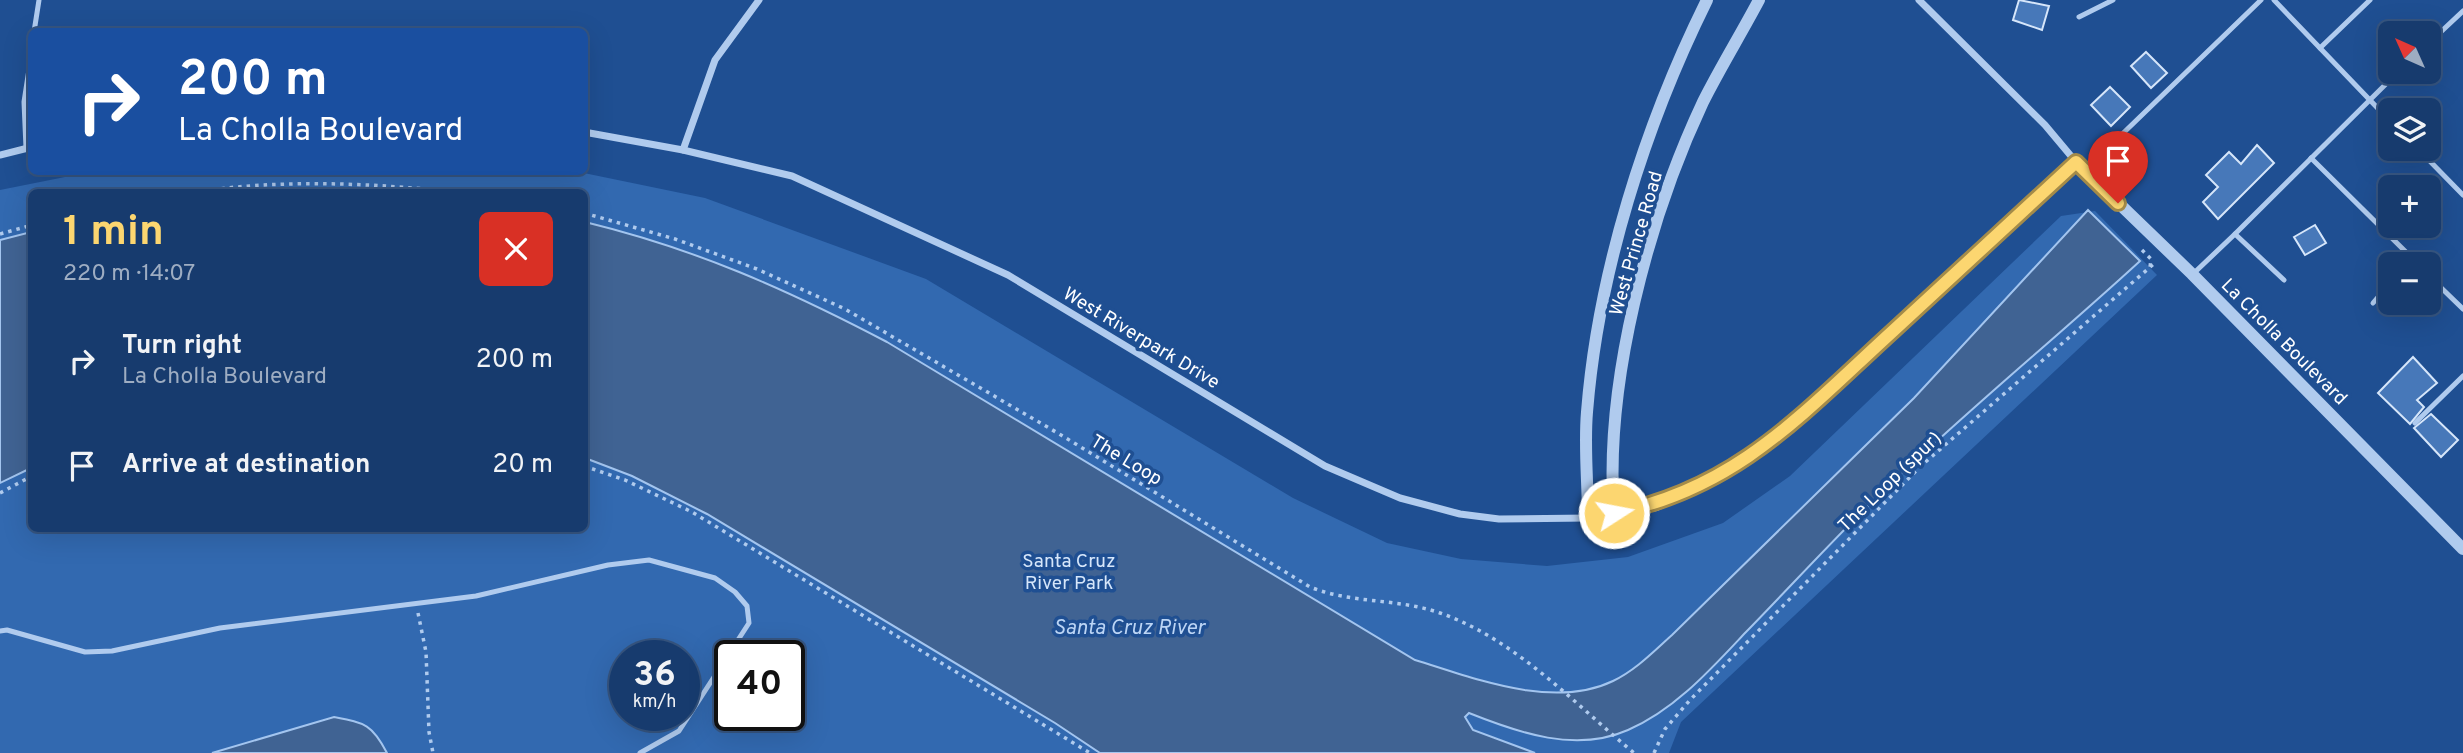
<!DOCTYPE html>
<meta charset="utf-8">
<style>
body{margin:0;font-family:Overpass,sans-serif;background:#244676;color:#f1f3f6;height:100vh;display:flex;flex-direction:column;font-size:26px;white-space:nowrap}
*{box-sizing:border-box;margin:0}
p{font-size:23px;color:#9eadc2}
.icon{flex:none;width:38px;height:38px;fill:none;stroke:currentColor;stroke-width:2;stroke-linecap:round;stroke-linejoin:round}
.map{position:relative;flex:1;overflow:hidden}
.details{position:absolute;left:28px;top:189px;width:560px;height:343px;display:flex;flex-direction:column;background:#173b6e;border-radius:10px;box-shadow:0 7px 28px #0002,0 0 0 2px #365581}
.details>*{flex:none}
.hud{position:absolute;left:28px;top:28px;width:560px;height:147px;border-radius:10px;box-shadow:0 7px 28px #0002,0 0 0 2px #365581;background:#1a4fa0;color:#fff;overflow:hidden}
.needle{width:46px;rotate:315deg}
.tools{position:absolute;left:2378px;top:21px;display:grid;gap:14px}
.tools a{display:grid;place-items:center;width:63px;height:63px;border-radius:10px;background:#173b6e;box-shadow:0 7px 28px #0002,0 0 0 2px #365581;font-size:35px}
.speed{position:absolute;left:609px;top:640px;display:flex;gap:14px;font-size:35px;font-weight:700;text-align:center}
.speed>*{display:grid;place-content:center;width:91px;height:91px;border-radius:50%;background:#173b6e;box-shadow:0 7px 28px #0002,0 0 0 2px #365581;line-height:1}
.speed small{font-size:18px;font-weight:400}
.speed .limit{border:4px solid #111;border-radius:10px;background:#fff;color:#111}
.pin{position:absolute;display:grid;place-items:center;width:60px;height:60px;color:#fff;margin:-72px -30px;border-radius:50% 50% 50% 0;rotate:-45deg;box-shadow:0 0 7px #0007}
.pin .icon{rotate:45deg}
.me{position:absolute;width:77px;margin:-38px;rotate:79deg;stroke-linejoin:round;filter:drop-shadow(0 0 5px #0008)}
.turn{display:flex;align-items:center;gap:24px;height:147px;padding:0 35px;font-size:32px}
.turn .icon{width:91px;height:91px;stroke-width:2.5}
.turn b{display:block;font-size:49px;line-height:60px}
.round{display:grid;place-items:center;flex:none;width:74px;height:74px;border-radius:10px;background:#244676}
.overview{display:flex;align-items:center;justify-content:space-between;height:119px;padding:0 35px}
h1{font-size:42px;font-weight:700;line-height:52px;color:#fcd670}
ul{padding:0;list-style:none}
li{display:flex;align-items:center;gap:21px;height:105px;padding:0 35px}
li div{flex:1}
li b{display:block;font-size:26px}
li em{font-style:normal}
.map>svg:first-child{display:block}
</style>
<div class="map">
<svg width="2463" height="753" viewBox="0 0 2463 753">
<rect width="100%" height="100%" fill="#1f4f92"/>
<!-- green -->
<path fill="#3269b0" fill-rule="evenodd" d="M90 172H579L705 198 926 279 1293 498 1387 543 1461 559 1547 566 1628 557 1723 523 1790 476 2061 216 2095 211 2157 275 1681 722 1669 753H0V190ZM32 192H584V528H32ZM625 656H684V716H625ZM730 656H789V716H730Z"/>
<!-- water -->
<g fill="#406393" stroke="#a3c5ef" stroke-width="2">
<path d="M2088 210 2140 261C2053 341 1960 416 1875 499 1831 542 1789 588 1746 632 1712 668 1675 710 1628 730 1576 753 1519 733 1469 713L1465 717 1473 730 1535 753H1100L1055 723 707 514 632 476 585 458V222C696 249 786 289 887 342L1415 660C1474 678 1553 710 1613 681 1636 670 1654 651 1672 635L1914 398Z"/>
<polygon points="31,232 31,468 0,483 0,240"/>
<path d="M334 717C365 723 372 724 387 753H212Z"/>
</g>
<!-- building -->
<g fill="#4778b9" stroke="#d6e6fa" stroke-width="2">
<polygon points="2019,0 2049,6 2042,30 2013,20"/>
<polygon points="2146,52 2167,73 2151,88 2131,66"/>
<polygon points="2110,87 2130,107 2111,126 2091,105"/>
<polygon points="2257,145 2274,163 2218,219 2203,202 2218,187 2206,175 2229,152 2241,164"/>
<polygon points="2315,225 2326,243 2305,255 2294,237"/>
<polygon points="2413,357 2437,383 2417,400 2424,407 2410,424 2378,393"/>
<polygon points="2431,414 2458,440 2441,457 2414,428"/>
</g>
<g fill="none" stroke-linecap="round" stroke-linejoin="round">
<!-- path -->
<g stroke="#b0cbee" stroke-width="3.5" stroke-dasharray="3.5 5" stroke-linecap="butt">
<path d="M196 192C280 179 371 183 455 192"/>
<path d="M584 213 675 239 757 269 845 309 1061 435 1310 587C1352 604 1398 598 1440 613 1515 639 1574 703 1634 753"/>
<polyline points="0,234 32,225"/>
<polyline points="2142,250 2151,259 2150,267"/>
<polyline points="584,466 625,480 692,512 1090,753"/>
<polyline points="0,493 32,476"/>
<polyline points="418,613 426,652 429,732 433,753"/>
<polyline points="1654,753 1665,729 1690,700 1922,465 2156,262"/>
</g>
<!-- service -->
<g stroke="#b0cbee" stroke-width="5">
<polyline points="2274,0 2390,121"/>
<polyline points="2079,17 2113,0"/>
<polyline points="34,32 39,0"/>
<polyline points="2429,43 2463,11"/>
<polyline points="2320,48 2370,0"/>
<polyline points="26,148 24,102 32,50"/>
<polyline points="2418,149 2463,195"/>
<polyline points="2311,158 2418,264"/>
<polyline points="2085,170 2261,0"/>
<polyline points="2194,273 2235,234"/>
<polyline points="2429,276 2463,309"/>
<polyline points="2284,280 2235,234 2398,72"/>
<polyline points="2373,303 2390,283"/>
<polyline points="2415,423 2463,376"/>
<polyline points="0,631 7,630 85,652 112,651 220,628 476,596 608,565 649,560 715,578 735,592 747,606 749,623 679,731 640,753"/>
</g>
<!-- minor -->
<g stroke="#b0cbee" stroke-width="7">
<polyline points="1919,0 2045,125 2076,162"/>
<polyline points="584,132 683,150 792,176 1008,275 1325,466 1400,498 1460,514 1499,519 1588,518"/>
<polyline points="683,150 715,60 759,0"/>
<polyline points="0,155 32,147"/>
</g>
<!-- tertiary -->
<g stroke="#b0cbee" stroke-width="12">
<path d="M1707 0C1645 125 1598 273 1587 412 1584 447 1588 483 1588 518L1656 505 1705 484 1774 440 2076 162 2192 274 2463 549"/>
<path d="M1614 513C1604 384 1648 219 1703 102 1720 68 1741 34 1759 0"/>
</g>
</g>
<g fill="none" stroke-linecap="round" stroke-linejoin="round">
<defs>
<path id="route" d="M1614 513C1737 489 1804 412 1893 331 1954 275 2015 218 2076 162L2118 203"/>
</defs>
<!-- route casing -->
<use href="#route" stroke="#a48b49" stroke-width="18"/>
<!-- route -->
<use href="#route" stroke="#fcd670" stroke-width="12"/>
</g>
<g text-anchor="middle" stroke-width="7" stroke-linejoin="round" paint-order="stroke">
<!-- street labels -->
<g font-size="19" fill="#fff" stroke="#1f4f92">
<text transform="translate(1635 243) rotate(-74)" y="7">West Prince Road</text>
<text transform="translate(1142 337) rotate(31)" y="7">West Riverpark Drive</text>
<text transform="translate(2285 341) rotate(45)" y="7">La Cholla Boulevard</text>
<text transform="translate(1127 459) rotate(31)" y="7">The Loop</text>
<text transform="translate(1889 481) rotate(-44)" y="7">The Loop (spur)</text>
</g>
<!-- park labels -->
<g font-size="19" fill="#d6e6fa" stroke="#1f4f92">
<text x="1069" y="567">Santa Cruz<tspan x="1069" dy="22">River Park</tspan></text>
</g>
<!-- water labels -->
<g font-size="21" font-style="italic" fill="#bcd5f5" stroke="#1f4f92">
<text x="1129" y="634">Santa Cruz River</text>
</g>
</g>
</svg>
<div class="tools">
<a><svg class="needle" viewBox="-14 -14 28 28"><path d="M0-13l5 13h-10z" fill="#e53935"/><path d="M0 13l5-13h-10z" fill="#9eadc2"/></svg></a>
<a><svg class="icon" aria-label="layers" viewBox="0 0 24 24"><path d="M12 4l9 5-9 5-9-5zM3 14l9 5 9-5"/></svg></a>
<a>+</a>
<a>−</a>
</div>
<div class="speed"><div>36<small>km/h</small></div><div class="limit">40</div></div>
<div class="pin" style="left:2118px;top:203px;background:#d93025"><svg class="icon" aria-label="arrive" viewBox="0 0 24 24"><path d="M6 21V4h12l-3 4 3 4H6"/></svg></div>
<svg class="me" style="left:1614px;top:513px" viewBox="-20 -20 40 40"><circle r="17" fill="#fcd670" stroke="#fff" stroke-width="3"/><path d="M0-11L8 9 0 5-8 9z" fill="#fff"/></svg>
<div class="hud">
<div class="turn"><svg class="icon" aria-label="right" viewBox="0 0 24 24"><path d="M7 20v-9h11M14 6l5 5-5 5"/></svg><div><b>200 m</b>La Cholla Boulevard</div></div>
</div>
<section class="details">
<div class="overview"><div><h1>1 min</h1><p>220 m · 14:07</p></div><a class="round" style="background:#d93025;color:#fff"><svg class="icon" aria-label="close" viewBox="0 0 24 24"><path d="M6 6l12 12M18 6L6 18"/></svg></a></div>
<ul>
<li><svg class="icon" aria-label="right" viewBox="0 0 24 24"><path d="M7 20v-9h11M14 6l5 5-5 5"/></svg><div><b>Turn right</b><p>La Cholla Boulevard</p></div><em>200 m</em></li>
<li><svg class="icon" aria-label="arrive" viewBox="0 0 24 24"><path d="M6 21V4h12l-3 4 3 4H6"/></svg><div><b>Arrive at destination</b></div><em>20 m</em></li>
</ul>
</section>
</div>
